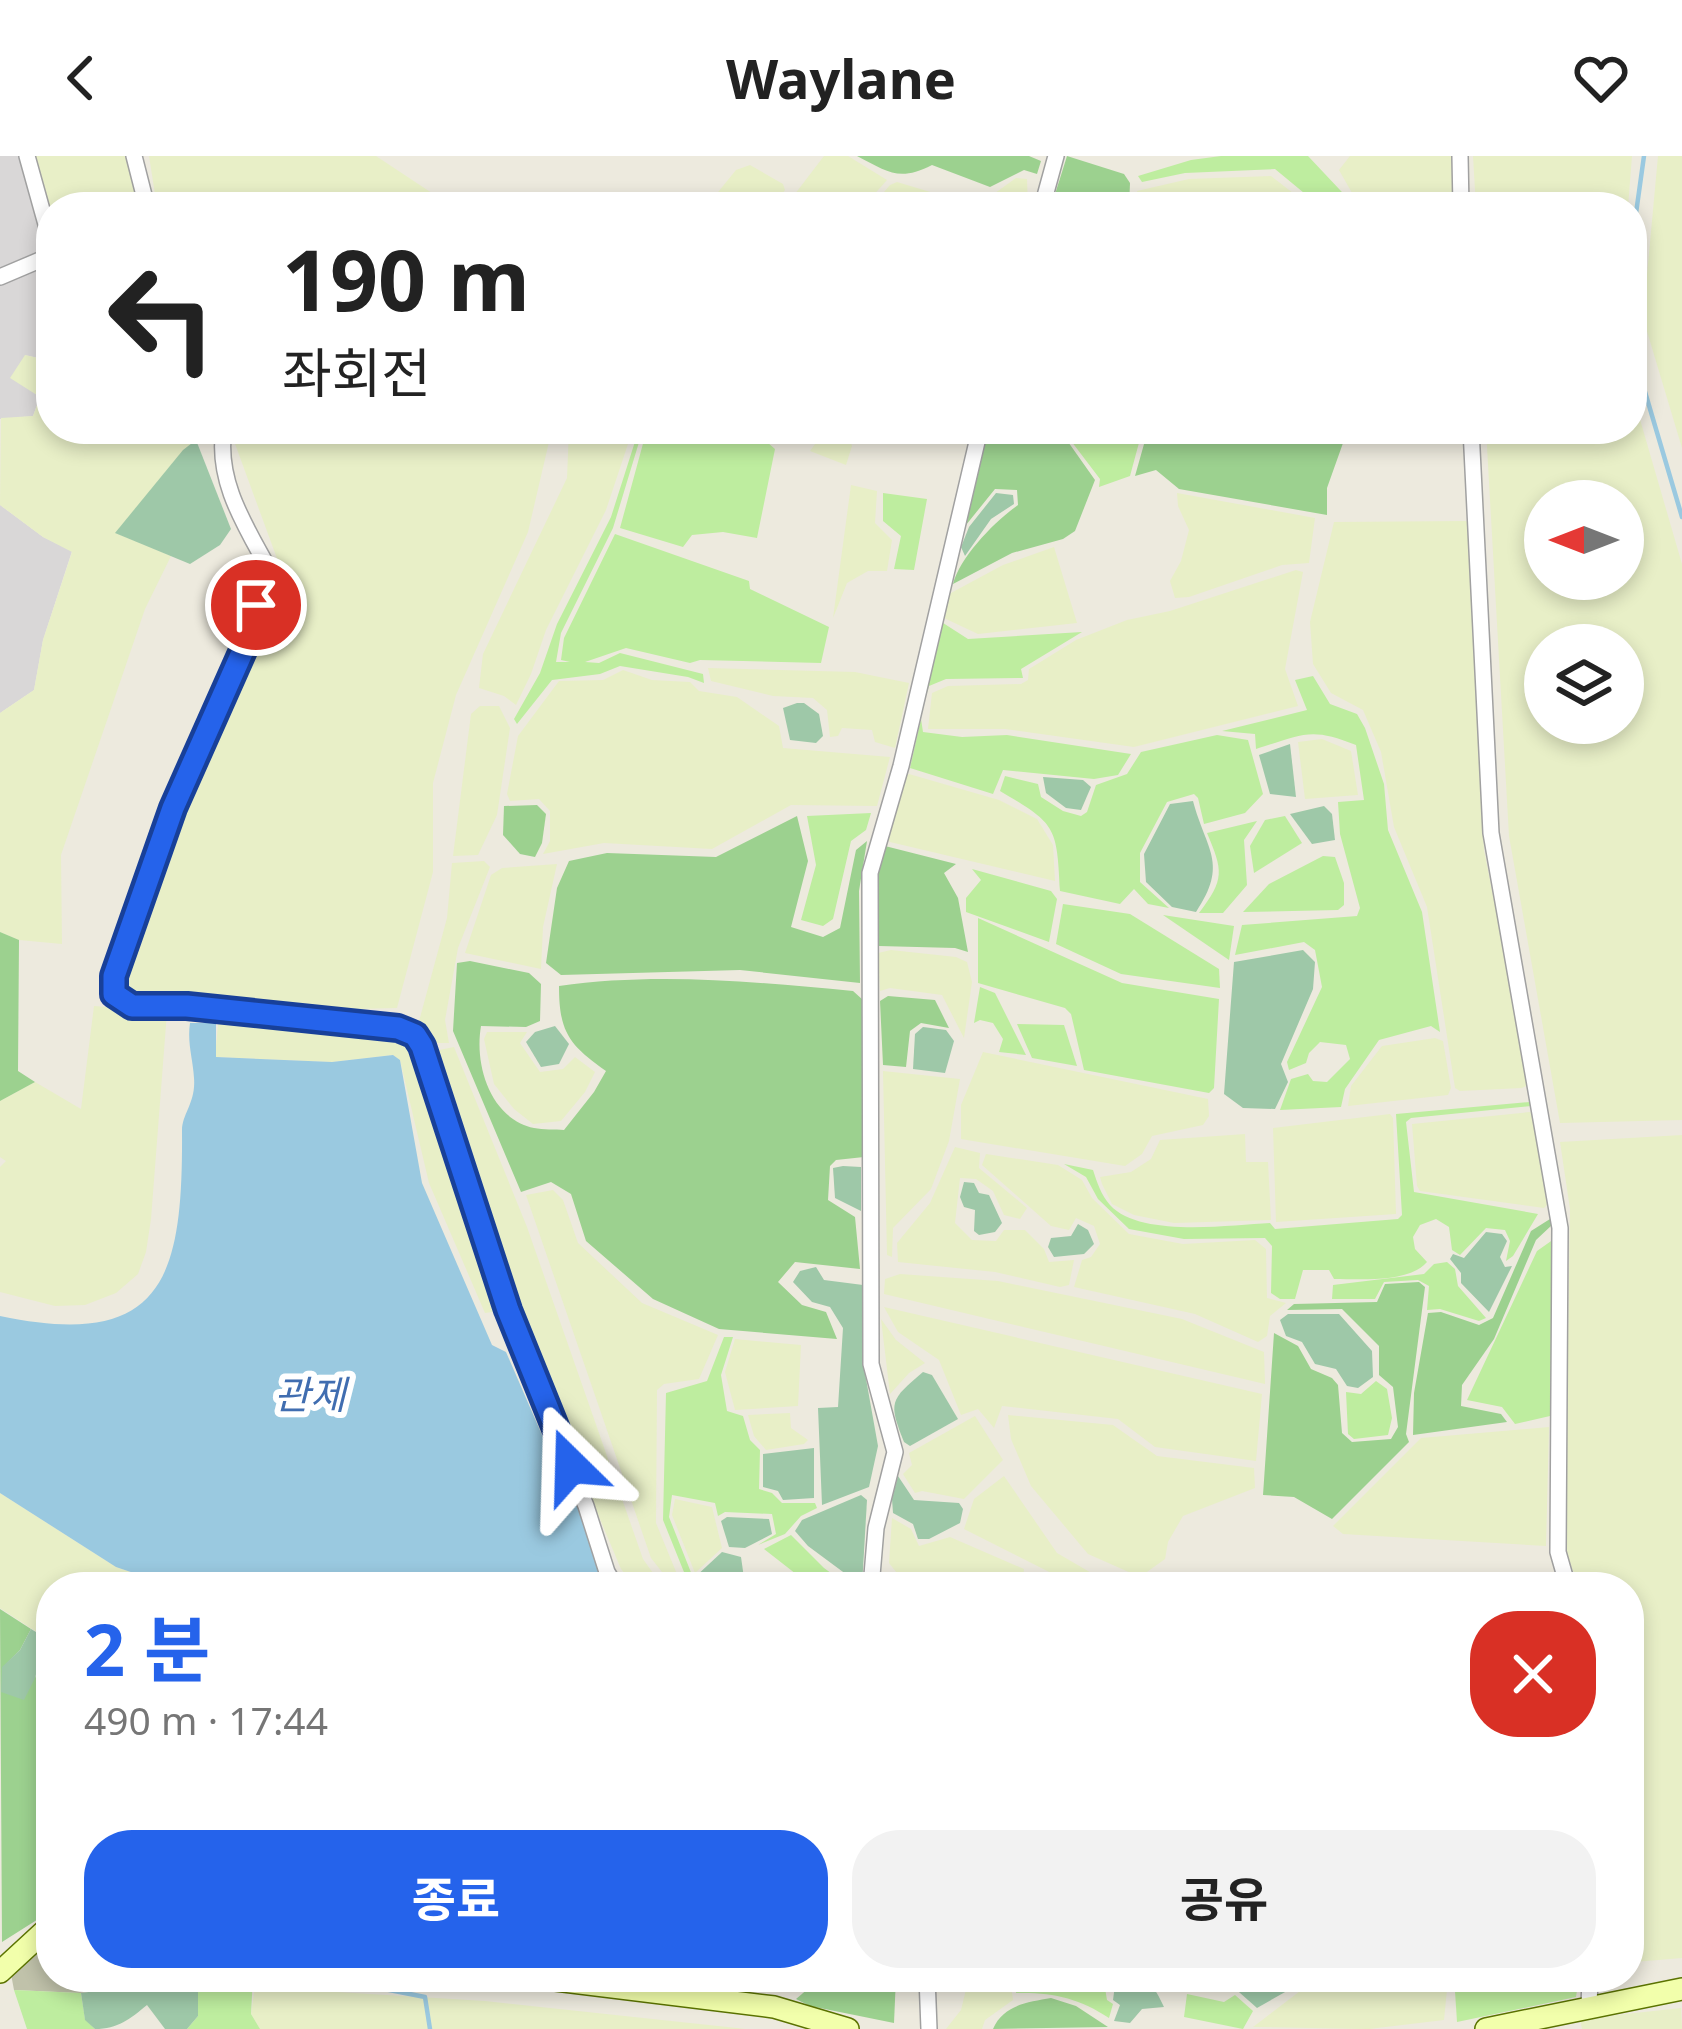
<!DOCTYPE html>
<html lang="ko">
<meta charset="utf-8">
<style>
body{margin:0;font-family:"Noto Sans","Noto Sans KR",sans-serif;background:#f2f2f2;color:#222;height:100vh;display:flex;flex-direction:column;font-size:45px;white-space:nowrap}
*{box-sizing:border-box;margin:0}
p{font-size:39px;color:#767676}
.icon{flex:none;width:66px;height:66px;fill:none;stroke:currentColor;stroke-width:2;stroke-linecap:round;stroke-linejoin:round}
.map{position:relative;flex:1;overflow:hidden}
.details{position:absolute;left:36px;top:1416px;width:1608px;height:420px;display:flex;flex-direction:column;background:#fff;border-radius:48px;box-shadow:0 6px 18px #0003}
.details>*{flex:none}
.hud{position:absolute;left:36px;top:36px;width:1611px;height:252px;border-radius:48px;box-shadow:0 6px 18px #0003;background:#fff;color:#222;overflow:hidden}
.needle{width:78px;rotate:270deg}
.tools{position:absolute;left:1524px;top:324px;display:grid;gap:24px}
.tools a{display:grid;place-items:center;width:120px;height:120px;border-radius:50%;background:#fff;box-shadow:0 6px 18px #0003;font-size:60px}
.pin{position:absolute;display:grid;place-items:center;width:102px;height:102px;color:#fff;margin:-51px;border:6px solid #fff;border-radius:50%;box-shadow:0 3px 12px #0007}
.me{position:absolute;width:132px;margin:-66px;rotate:338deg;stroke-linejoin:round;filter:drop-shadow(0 0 9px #0008)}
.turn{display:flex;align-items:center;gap:42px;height:252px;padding:0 48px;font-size:54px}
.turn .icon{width:156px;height:156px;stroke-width:2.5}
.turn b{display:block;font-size:84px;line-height:102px}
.round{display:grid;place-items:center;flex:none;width:126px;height:126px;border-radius:48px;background:#f2f2f2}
.headline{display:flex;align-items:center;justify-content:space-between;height:204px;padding:0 48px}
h1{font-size:72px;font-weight:700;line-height:90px;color:#2563eb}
.button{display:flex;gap:24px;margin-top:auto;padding:24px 48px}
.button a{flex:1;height:138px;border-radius:48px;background:#2563eb;color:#fff;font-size:48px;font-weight:700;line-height:138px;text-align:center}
.button a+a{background:#f2f2f2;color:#222}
header{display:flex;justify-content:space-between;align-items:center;height:156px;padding:0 48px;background:#fff;font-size:54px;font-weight:700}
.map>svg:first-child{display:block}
</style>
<header><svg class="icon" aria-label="back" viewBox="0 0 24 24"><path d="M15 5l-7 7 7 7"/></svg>Waylane<svg class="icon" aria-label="heart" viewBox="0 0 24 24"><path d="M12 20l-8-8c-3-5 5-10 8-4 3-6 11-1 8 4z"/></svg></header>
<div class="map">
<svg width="1682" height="1873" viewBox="0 0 1682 1873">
<rect width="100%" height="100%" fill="#edeade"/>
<!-- residential -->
<g fill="#d9d7d7">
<polygon points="0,0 23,0 51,75 51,205 25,199 40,240 33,260 0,263"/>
<polygon points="0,349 43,381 72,395 43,484 34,534 0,557"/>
</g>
<!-- construction -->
<polygon fill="#c0c2aa" points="51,1787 51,1821 199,1821 80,1837 14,1834 11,1818"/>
<!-- farmland -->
<g fill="#e8efc7" fill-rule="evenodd">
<polygon points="34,0 125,0 141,51 51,51 51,58"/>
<polygon points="149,0 376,0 453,51 157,51"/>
<polygon points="824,0 848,0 887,24 863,51 785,51"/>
<polygon points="1350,0 1453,0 1455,51 1360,51 1339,14"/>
<polygon points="1473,0 1632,0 1628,51 1476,51"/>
<polygon points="1658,0 1682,0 1682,292 1643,162"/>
<polygon points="750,9 783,28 785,34 773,51 706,51 736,14"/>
<polygon points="1271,20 1311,51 1183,51 1139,41 1137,35 1189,23"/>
<polygon points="1016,22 1027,23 1028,51 871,51 890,29 897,26 977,50"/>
<polygon points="25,199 51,205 51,273 205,273 116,377 171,400 145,453 61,699 62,788 19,784 0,776 0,557 34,534 43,484 72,396 43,381 0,349 1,262 33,260 40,241 10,222"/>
<path d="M1632 236 1682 408V964L1560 967 1509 680 1486 273H1632ZM1623 345V423H1545V345ZM1545 489H1623V567H1545Z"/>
<polygon points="238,273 552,273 528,376 456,539 433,627 433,716 397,852 320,854 142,842 123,829 186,647 242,531 279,408 234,285"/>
<polygon points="569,273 633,273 606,354 546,474 531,518 516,549 504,540 479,532 483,498 567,322"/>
<polygon points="826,273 846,273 852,290 846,309 810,295"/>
<polygon points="851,329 877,335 875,367 892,384 887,415 868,415 847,427 833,462"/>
<polygon points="1177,337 1315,362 1309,407 1282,409 1189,441 1175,442 1170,425 1181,405 1189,374 1178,350"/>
<polygon points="1466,365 1470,369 1484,694 1529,920 1528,929 1522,932 1460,935 1455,932 1427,751 1394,671 1381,596 1363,554 1331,537 1313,508 1310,466 1334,366"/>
<polygon points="1054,391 1077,467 978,478 944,462 949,438 1003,409"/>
<polygon points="1296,414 1303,416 1285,513 1298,550 1134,591 1005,573 928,573 932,537 948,530 1021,528 1028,524 1029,513 1076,484 1127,464 1170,455"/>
<polygon points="708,512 855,516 909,527 895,592 875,586 872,574 842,572 838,580 830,581 827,554 813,542 773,540 711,525"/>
<polygon points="623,514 652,524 690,526 699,535 737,541 779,570 783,592 890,601 877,650 791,649 712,693 604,687 543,698 550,685 550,655 539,643 510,645 507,638 518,580 559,525 603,524"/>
<polygon points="480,550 499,550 510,572 497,659 478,699 453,700 471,558"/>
<polygon points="1322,583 1351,595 1358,639 1305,643 1298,586"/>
<polygon points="909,618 999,644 1037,663 1053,689 1055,725 890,686 887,680 905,620"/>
<polygon points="484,705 490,711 458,792 445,864 449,887 433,887 427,874 418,869 447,762 452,707"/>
<polygon points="557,708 543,771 541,813 465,797 491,719 502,712"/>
<polygon points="891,794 956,801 967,806 972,826 964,882 942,839 890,832 880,835 878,797"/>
<polygon points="94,850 167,856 151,1063 146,1096 138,1118 116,1137 85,1149 55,1150 0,1136 0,1011 6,1005 0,1001 0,945 35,926 81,953"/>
<polygon points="219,858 395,876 413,888 500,1144 499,1155 485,1157 429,1027 400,904 393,899 332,906 215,901"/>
<polygon points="487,876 527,876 520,887 540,916 563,913 575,901 595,916 585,936 561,965 533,968 514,953 494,928 484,883"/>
<polygon points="1435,882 1443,885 1451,932 1448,939 1348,950 1351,930 1382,890"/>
<polygon points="454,891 527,1071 643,1403 663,1431 636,1431 621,1413 537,1213 434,895"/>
<polygon points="983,896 1208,943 1209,960 1203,969 1152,980 1142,998 1125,1010 961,983 961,949"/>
<polygon points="883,915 960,923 949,985 931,1033 893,1072 892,1101 887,1099"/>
<polygon points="1530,956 1534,960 1547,1049 1544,1052 1420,1035 1417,1030 1412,968"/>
<polygon points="1390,958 1393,962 1396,1058 1276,1066 1273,972"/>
<polygon points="1245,978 1246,1006 1268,1006 1271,1064 1174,1067 1134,1059 1112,1048 1102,1028 1100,1021 1131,1016 1151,1003 1160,984"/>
<polygon points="1682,979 1682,1802 1634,1806 1635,1778 1629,1772 1629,1431 1579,1431 1565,1393 1570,1053 1560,986"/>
<polygon points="955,991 980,997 979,1012 1027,1052 1020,1063 1004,1059 993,1035 976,1023 960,1022 955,1067 972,1084 996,1085 1004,1074 1025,1074 1044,1093 1049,1106 1074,1104 1069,1129 1060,1131 995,1116 898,1106 897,1087 930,1047"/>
<polygon points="986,998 1058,1009 1082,1024 1092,1042 1129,1078 1183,1088 1255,1084 1266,1093 1267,1142 1286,1147 1270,1160 1267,1180 1258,1186 1195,1158 1074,1131 1082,1104 1091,1101 1100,1088 1094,1070 1076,1062 1069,1074 1051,1070 982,1009"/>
<polygon points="553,1034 563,1044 578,1087 642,1147 718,1179 699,1223 664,1228 657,1234 656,1367 679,1423 666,1421 651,1402 526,1039"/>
<polygon points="900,1118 998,1125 1182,1163 1264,1196 1265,1228 884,1138 885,1123"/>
<polygon points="884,1151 1262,1238 1256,1305 1155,1291 1118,1263 1002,1250 994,1272 978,1253 961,1259 939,1204 898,1176"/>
<polygon points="881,1163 896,1184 925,1207 909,1217 890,1238"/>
<polygon points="735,1183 801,1189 798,1250 735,1254 725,1216"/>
<polygon points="790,1257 791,1272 808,1284 804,1288 766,1294 754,1280 748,1259"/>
<polygon points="1008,1259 1113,1269 1157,1300 1254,1312 1255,1332 1183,1360 1168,1386 1165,1403 1140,1421 1088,1398 1031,1330 1011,1283"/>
<polygon points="975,1260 1003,1304 964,1343 922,1335 915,1337 903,1318 912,1309 909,1297"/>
<polygon points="1549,1271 1546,1390 1343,1378 1333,1370 1421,1282"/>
<polygon points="1004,1320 1057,1397 1100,1422 1101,1431 1079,1431 964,1373 974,1343"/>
<polygon points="0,1337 116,1411 175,1431 51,1431 51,1483 46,1482 0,1452"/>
<polygon points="675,1343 712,1351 722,1392 695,1417 672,1359"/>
<polygon points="892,1362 911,1373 919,1390 950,1381 1024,1413 1022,1431 908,1431 889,1407"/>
<polygon points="969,1821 1010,1821 1013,1844 985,1864 982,1873 946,1873 961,1854"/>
<polygon points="1310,1821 1490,1821 1454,1828 1447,1834 1444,1864 1369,1873 1253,1871 1304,1832"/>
<polygon points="255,1831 485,1845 746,1873 260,1873 251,1858"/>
<polygon points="1681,1852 1682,1873 1582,1873 1580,1863"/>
</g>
<!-- grass -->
<g fill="#beed9f">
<polygon points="1221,0 1308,0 1356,51 1321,51 1275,13 1185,17 1142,26 1138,20 1191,4"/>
<polygon points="639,273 643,273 613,372 561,477 556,506 570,506 561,504 564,482 615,378 749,425 750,433 829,471 821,507 700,504 690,507 626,492 585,506 599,507 620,497 703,518 704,527 688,521 620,510 600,518 552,524 517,568 514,563 540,517 557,468 611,361"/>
<polygon points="647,273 752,273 775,293 757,382 723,376 692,379 683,391 620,372"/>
<polygon points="1062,273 1136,273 1140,283 1130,320 1099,331 1100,323"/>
<polygon points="883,337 927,343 914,414 894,413 901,380 883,365"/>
<polygon points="940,465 968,483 1082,476 1021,513 1023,522 946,523 929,530 922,553"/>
<path d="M1313 520 1330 548 1357 558 1365 572 1384 628 1388 674 1422 756 1440 876 1431 870 1379 884 1345 933 1341 951 1280 954 1291 923 1308 918 1313 925 1327 926 1350 903 1346 889 1320 886 1309 897 1306 907 1289 914 1287 906 1322 831 1315 794 1304 786 1235 799 1242 769 1357 760 1360 752 1340 678 1338 646 1364 644 1356 589C1310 570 1301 579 1256 593L1255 578 1222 575 1307 554 1295 524Z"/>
<polygon points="921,563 923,576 962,581 1007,579 1131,598 1118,619 1094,623 1003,614 993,638 910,612"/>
<path d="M1217 579 1248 584 1263 638 1245 657 1204 668 1198 642 1194 638 1167 646 1140 697V726L1169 752 1148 748 1134 733 1120 748 1060 735C1057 670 1056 668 1000 635L1005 620 1038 628 1041 641 1063 655 1081 660 1087 656 1096 629 1127 618 1141 596Z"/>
<polygon points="871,657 866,674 851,685 833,763 823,770 801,764 816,709 807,660"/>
<polygon points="1285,660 1302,687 1254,717 1250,690 1265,664"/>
<path d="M1257 665 1244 684 1247 729 1223 757H1199C1225 723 1223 715 1207 677Z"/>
<polygon points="1323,700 1335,701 1344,727 1344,749 1338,754 1243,756 1269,728"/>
<polygon points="972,713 1051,735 1057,743 1049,786 966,756 966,742 981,724"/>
<polygon points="1063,748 1130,758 1219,813 1220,832 1121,818 1056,788"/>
<polygon points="1163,759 1234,770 1229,804"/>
<polygon points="978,762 1122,827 1219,843 1214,932 1209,937 1084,914 1071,858 1065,852 978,827"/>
<polygon points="980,831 995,837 1026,899 999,896 1003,883 993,867 980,864 974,867"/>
<polygon points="1017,868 1064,869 1077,910 1032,902"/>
<path d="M1530 946 1531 950 1411 962 1406 966 1414 1036 1538 1058 1513 1100 1506 1105 1510 1085 1505 1074 1486 1072 1460 1099 1452 1094 1449 1071 1436 1063 1420 1069 1413 1081 1415 1093 1427 1106C1409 1127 1361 1123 1334 1123L1329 1114H1303L1295 1143H1280L1271 1137 1272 1090 1265 1082 1184 1083 1129 1073 1098 1043 1086 1021 1064 1008 1093 1014C1097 1026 1101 1039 1110 1049 1140 1082 1229 1069 1270 1067L1275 1073 1398 1063 1402 1059 1396 958Z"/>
<polygon points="1554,1083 1550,1260 1515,1268 1502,1251 1467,1244 1537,1095"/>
<polygon points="1447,1106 1455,1113 1458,1130 1486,1162 1479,1165 1440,1153 1427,1154 1429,1130 1418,1124 1384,1126 1375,1143 1332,1143 1333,1129 1424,1118 1434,1108"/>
<polygon points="724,1181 733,1181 721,1219 727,1255 743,1260 750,1284 760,1294 759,1333 772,1337 782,1347 815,1347 817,1352 801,1360 785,1378 758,1389 776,1378 772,1358 725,1356 718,1360 715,1347 672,1339 669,1361 692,1419 686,1421 663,1364 666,1237 707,1225"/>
<polygon points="1376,1225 1387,1233 1392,1262 1388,1279 1354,1283 1348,1278 1346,1236 1361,1238"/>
<polygon points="791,1379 824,1412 850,1431 805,1431 805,1425 764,1393"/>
<polygon points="198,1821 253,1821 251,1858 260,1873 187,1873 198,1860"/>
<path d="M1017 1821H1075L1095 1829 1105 1821H1117L1105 1832 1107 1844 1113 1848 1109 1862C1079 1842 1052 1836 1016 1837Z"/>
<polygon points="1555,1821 1579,1821 1576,1841 1457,1866 1455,1835"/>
<polygon points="14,1834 81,1837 85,1863 95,1873 27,1873"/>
<polygon points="1187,1838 1224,1846 1235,1839 1253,1855 1243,1873 1184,1861"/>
</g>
<!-- forest -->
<g fill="#9cd18f">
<path d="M857 0H1029L1041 5 1037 18 1024 14 990 31 932 9C899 26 888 16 857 0Z"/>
<polygon points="1067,0 1124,18 1130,27 1129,51 1051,51"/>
<path d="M989 273H1059L1095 324 1075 375 1063 383 1012 397 953 428C960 401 995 365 1018 349L1017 334 995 333 966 369 955 395Z"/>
<polygon points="1142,273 1348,273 1327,332 1327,359 1179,333 1156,314 1135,320 1146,281"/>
<polygon points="537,649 546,658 542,687 535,701 520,698 503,679 504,650"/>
<polygon points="797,660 808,705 791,771 823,781 840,772 856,694 867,685 859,735 860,827 740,814 561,819 546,807 557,732 569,705 607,697 716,701"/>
<polygon points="885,690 956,708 944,717 958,742 968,796 955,792 879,790 877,717"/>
<polygon points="0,776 19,784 18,915 35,926 0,945"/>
<path d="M470 805 529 817 541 828 540 865 526 871 481 870C474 910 491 963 534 972 543 974 555 973 564 974L594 936 606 915C569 889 559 876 559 830 656 816 757 826 853 835L863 844 864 1001 836 1004 830 1010 828 1044 855 1061 860 1113 795 1106 778 1126 802 1149 826 1156 837 1183 719 1173 653 1143 586 1085 571 1038 551 1026 521 1036 453 875 457 807Z"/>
<polygon points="888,840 935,844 949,872 921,867 910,875 906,911 883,909 880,845"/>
<polygon points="1550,1063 1552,1069 1536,1084 1494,1183 1462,1229 1461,1250 1501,1258 1507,1266 1413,1279 1414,1237 1428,1157 1441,1156 1479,1169 1493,1162 1531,1075"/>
<polygon points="1419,1126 1425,1131 1406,1278 1409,1286 1332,1363 1294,1341 1263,1339 1274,1177 1298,1190 1311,1213 1332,1222 1338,1229 1342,1277 1352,1286 1391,1283 1398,1271 1393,1231 1379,1219 1379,1190 1342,1153 1287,1154 1294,1148 1377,1146 1385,1128"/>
<polygon points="0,1453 31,1473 20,1494 2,1512 35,1522 46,1482 51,1483 51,1755 2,1786"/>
<polygon points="822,1821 896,1821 894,1867 810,1850 796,1843"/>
<path d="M1051 1842 1076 1850 1108 1871 993 1873C1003 1849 1028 1846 1051 1842Z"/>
</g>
<!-- cemetery -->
<g fill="#9ec8a8">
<polygon points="196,284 231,373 220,389 190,408 115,377 183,294"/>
<polygon points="996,337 1013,339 1014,348 991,363 965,400 961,391 969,371"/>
<polygon points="797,547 804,547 819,558 823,580 816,587 790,584 783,552"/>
<polygon points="1290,588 1296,641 1270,638 1259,599"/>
<polygon points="1043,621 1083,624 1091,631 1081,654 1066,652 1046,637"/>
<path d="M1193 645C1206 694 1229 707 1196 756L1172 751 1146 726 1144 698 1170 648Z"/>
<polygon points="1324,650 1332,658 1335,684 1312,688 1290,658"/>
<polygon points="1303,794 1315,806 1313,833 1281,908 1288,926 1275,953 1243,952 1224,938 1234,806"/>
<polygon points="555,870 569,888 559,908 541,911 526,886 535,876"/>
<polygon points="923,871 946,874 954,885 945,917 913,913 915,878"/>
<polygon points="843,1010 861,1011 861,1055 835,1042 833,1012"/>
<polygon points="964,1026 974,1027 979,1037 989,1039 1002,1067 995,1076 979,1079 974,1075 975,1054 964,1051 960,1041"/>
<polygon points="1078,1068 1088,1074 1094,1088 1084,1098 1054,1101 1048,1091 1051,1082 1071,1080"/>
<polygon points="1486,1076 1502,1078 1507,1085 1500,1101 1505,1111 1512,1110 1489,1156 1461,1127 1461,1117 1450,1103 1453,1098 1464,1102"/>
<polygon points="816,1111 824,1124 863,1129 863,1206 878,1290 869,1331 822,1349 818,1252 838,1251 843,1172 830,1151 812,1146 793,1126 800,1115"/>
<polygon points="1288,1158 1339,1158 1372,1195 1373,1221 1358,1232 1347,1230 1336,1213 1315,1208 1302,1186 1286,1180 1280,1164"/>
<path d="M923 1216 932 1219 958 1263 910 1290 904 1286C888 1246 890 1244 923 1216Z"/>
<polygon points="814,1292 814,1342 783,1344 778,1335 763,1331 763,1298"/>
<polygon points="898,1320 914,1344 959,1347 963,1353 960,1367 929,1383 918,1383 913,1368 893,1357 892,1343"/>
<polygon points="861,1339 867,1344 862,1430 808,1390 795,1375 802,1364"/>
<polygon points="727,1361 769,1363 772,1378 745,1392 729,1391 721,1365"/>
<polygon points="722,1396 741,1401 744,1422 738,1431 701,1431 694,1422"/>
<polygon points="31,1473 46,1482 35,1522 24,1544 1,1536 2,1511 20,1494"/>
<path d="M198 1821V1860L187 1873H165L147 1849C130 1863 118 1873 95 1873L85 1864 81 1837Z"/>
<path d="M1123 1821C1148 1821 1154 1829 1164 1851L1142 1853 1130 1867 1114 1865 1120 1849 1113 1844 1115 1829Z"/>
<polygon points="1222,1821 1300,1821 1294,1831 1257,1852"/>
</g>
<!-- water -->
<path fill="#9ac9e0" d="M190 867H216V901L332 906 393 899 400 904 422 1027 492 1189 506 1196 545 1286 568 1325 610 1431H175L116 1411 0 1337V1160C166 1195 183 1119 182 974 182 958 196 946 194 922 193 903 187 887 190 867Z"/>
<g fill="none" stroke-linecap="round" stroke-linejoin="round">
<!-- stream -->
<g stroke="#9ac9e0" stroke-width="4.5">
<polyline points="1632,86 1644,0"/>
<polyline points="1632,192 1682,361"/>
<polyline points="328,1822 425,1841 430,1873"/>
</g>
<defs>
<g id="minor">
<polyline points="134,0 147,51"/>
<polyline points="1460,0 1461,51"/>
<polyline points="1042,51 1056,0"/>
<polyline points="0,121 47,101 49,79 27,0"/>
<path d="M224 273C216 323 243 366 266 408L245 490 173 652 114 820V838L132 850H187L398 872 415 879 422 891 508 1154 586 1350 607 1416 616 1431"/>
<polyline points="1471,273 1491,677 1560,1072 1558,1396 1568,1431"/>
<polyline points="871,1431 876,1372 895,1296 871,1208 870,717 901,610 980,273"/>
<polyline points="927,1821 929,1873"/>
<polyline points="1589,1851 1590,1821"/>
</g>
<g id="secondary">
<polyline points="0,1816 51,1769"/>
<polyline points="531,1821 774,1851 848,1873"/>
<polyline points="1486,1873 1682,1833"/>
</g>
</defs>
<!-- minor casing -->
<use href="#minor" stroke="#a1a1a1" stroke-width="18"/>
<!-- secondary casing -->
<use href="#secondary" stroke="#5b7300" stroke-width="24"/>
<!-- minor -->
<use href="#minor" stroke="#fff" stroke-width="15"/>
<!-- secondary -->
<use href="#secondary" stroke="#f2ffab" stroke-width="21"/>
</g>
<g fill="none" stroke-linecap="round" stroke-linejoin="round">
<defs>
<polyline id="route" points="256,449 245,490 173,652 114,820 114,838 132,850 187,850 398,872 415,879 422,890 508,1154 571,1310"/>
</defs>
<!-- route casing -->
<use href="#route" stroke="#184099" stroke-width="30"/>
<!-- route -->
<use href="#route" stroke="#2563eb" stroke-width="21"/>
</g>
<g text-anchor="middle" stroke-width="12" stroke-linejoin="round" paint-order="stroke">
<!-- water labels -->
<g font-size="39" font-style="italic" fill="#406db0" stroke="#fff">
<text x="310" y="1253">관제</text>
</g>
</g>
</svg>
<div class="tools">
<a><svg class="needle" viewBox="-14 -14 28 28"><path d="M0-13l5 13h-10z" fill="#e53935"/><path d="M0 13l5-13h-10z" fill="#767676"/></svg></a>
<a><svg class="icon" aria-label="layers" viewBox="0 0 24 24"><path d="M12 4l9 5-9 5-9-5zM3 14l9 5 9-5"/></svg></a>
</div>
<div class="pin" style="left:256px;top:449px;background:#d93025"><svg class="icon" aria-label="arrive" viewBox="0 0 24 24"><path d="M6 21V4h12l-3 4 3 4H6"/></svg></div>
<svg class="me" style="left:571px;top:1310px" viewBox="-20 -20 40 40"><path d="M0-17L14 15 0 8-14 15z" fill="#2563eb" stroke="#fff" stroke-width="4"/></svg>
<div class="hud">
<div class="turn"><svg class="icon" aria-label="left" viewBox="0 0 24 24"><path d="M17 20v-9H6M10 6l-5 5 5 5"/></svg><div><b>190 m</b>좌회전</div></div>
</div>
<section class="details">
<div class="headline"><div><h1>2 분</h1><p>490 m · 17:44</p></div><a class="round" style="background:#d93025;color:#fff"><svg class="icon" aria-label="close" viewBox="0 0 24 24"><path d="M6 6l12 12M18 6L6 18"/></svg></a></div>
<div class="button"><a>종료</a><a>공유</a></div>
</section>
</div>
